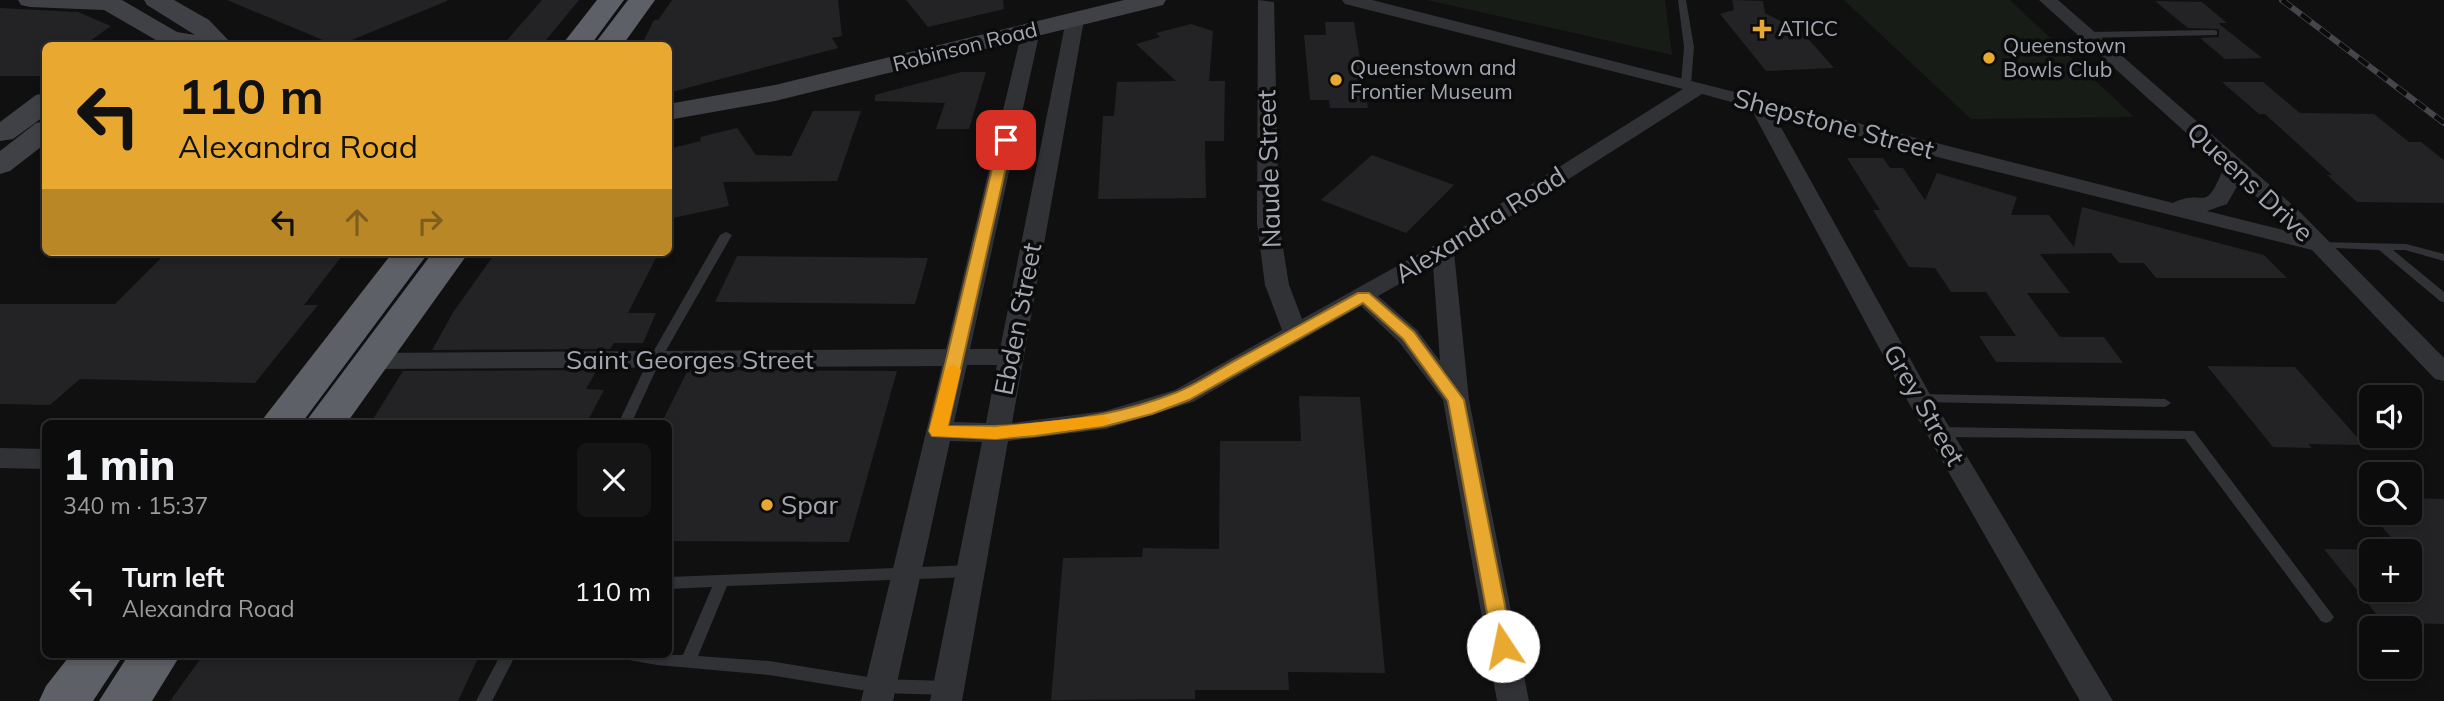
<!DOCTYPE html>
<meta charset="utf-8">
<style>
body{margin:0;font-family:Mulish,sans-serif;background:#151516;color:#f1f3f6;height:100vh;display:flex;flex-direction:column;font-size:26px;white-space:nowrap}
*{box-sizing:border-box;margin:0}
p{font-size:23px;color:#9a9b9d}
.icon{flex:none;width:38px;height:38px;fill:none;stroke:currentColor;stroke-width:2;stroke-linecap:round;stroke-linejoin:round}
.map{position:relative;flex:1;overflow:hidden}
.details{position:absolute;left:42px;top:420px;width:630px;height:238px;display:flex;flex-direction:column;background:#0c0c0d;border-radius:10px;box-shadow:0 4px 10px #0003,0 0 0 2px #2c2c2e}
.details>*{flex:none}
.hud{position:absolute;left:42px;top:42px;width:630px;height:214px;border-radius:10px;box-shadow:0 4px 10px #0003,0 0 0 2px #2c2c2e;background:#e9a931;color:#111;overflow:hidden}
.tools{position:absolute;left:2359px;top:385px;display:grid;gap:14px}
.tools a{display:grid;place-items:center;width:63px;height:63px;border-radius:10px;background:#0c0c0d;box-shadow:0 4px 10px #0003,0 0 0 2px #2c2c2e;font-size:35px}
.pin{position:absolute;display:grid;place-items:center;width:60px;height:60px;color:#fff;margin:-30px;border-radius:14px;box-shadow:0 4px 10px #0006}
.me{position:absolute;width:77px;margin:-38px;rotate:349deg;stroke-linejoin:round;filter:drop-shadow(0 0 5px #0008)}
.turn{display:flex;align-items:center;gap:24px;height:147px;padding:0 21px;font-size:32px}
.turn .icon{width:91px;height:91px;stroke-width:2.5}
.turn b{display:block;font-size:49px;line-height:60px}
.lanes{display:flex;align-items:center;height:66px;padding:0 21px;background:#0003;justify-content:center;gap:35px;direction:ltr}
.lanes .off{opacity:.35}
.round{display:grid;place-items:center;flex:none;width:74px;height:74px;border-radius:10px;background:#151516}
.overview{display:flex;align-items:center;justify-content:space-between;height:119px;padding:0 21px}
h1{font-size:42px;font-weight:800;line-height:52px}
ul{padding:0;list-style:none}
li{display:flex;align-items:center;gap:21px;height:105px;padding:0 21px}
li div{flex:1}
li b{display:block;font-size:26px}
li em{font-style:normal}
.map>svg:first-child{display:block}
</style>
<div class="map">
<svg width="2444" height="701" viewBox="0 0 2444 701">
<rect width="100%" height="100%" fill="#101011"/>
<!-- green -->
<g fill="#171c17">
<polygon points="1427,0 1665,0 1672,55"/>
<polygon points="1844,0 2010,0 2134,117 1971,119"/>
</g>
<!-- building -->
<g fill="#232325" fill-rule="evenodd">
<polygon points="227,0 447,0 447,1 337,46"/>
<polygon points="542,0 579,0 541,46 502,46"/>
<polygon points="672,0 838,0 842,36 832,38 838,48 668,93 668,46 641,46 654,20 658,20"/>
<polygon points="906,0 1003,0 1004,9 928,27"/>
<polygon points="1732,0 1763,1 1765,13 1786,24 1795,24 1834,68 1766,71 1720,14 1734,10"/>
<polygon points="2155,1 2202,2 2227,23 2218,23 2262,58 2225,59 2200,38 2219,37 2219,29 2188,28"/>
<polygon points="0,8 78,12 111,26 83,46 46,46 46,76 0,76"/>
<polygon points="1325,22 1354,22 1368,108 1330,108 1329,100 1310,100 1304,35 1326,35"/>
<polygon points="1191,24 1213,31 1209,81 1225,81 1224,141 1205,141 1206,198 1098,199 1103,116 1114,116 1117,82 1176,81 1136,44 1160,37 1156,33"/>
<polygon points="961,72 986,72 969,129 936,129 945,103 875,101 875,95"/>
<polygon points="2222,82 2263,82 2300,113 2374,114 2409,142 2421,142 2444,160 2444,203 2357,202 2327,175 2332,175 2265,114 2259,114"/>
<polygon points="813,111 861,111 837,181 723,182 729,206 668,219 668,149 701,141 700,137 737,128 756,155 791,156"/>
<polygon points="1372,155 1454,185 1406,233 1321,200"/>
<polygon points="1847,158 1883,158 1890,168 1903,168 1925,200 1937,173 2017,197 2011,215 2049,215 2074,247 2082,207 2264,255 2287,278 2156,278 2144,263 2119,263 2111,253 2040,254 2070,293 2027,293 2060,337 2104,337 2123,363 1996,362 1979,336 2016,336 1986,292 1951,292 1935,268 1909,267 1873,210 1880,210"/>
<polygon points="167,252 345,252 304,305 318,305 255,383 80,379 50,405 0,404 0,304 115,304"/>
<polygon points="496,252 659,252 628,313 656,313 643,343 614,343 610,349 432,350 454,311"/>
<polygon points="737,256 928,258 915,304 715,302"/>
<polygon points="2207,366 2295,367 2364,445 2308,444 2312,448 2273,447"/>
<polygon points="597,370 586,389 604,390 586,424 370,424 403,371"/>
<polygon points="688,370 897,371 849,542 668,541 668,424 661,424"/>
<polygon points="1299,396 1360,397 1385,673 1288,672 1289,690 1195,690 1195,699 1051,700 1063,558 1142,557 1143,548 1219,549 1220,441 1301,441"/>
<path d="M2357 498H2371V513H2410V498L2444 499V624L2411 623 2404 615H2377L2324 549 2402 550ZM2371 551H2410V590H2371Z"/>
<polygon points="204,654 480,654 458,701 170,701"/>
</g>
<g fill="none" stroke-linecap="round" stroke-linejoin="round">
<!-- lane -->
<g fill="#313236" fill-rule="evenodd">
<polygon points="1678,0 1686,0 1694,47 1691,84 1686,87 1681,84 1684,47"/>
<polygon points="2214,30 2217,31 2217,35 2085,38 2081,35 2085,32"/>
<polygon points="726,232 732,235 660,361 631,424 618,424 648,361 720,235"/>
<polygon points="2318,242 2406,244 2444,254 2444,261 2405,250 2393,250 2444,292 2444,302 2440,301 2379,250 2314,247 2312,245 2314,243"/>
<polygon points="1919,394 2165,399 2171,403 2165,407 1919,402 1913,398"/>
<polygon points="1938,427 2194,431 2334,617 2331,621 2326,623 2321,621 2185,439 1938,437 1933,435 1931,432 1933,429"/>
<polygon points="971,565 976,567 978,571 976,575 971,577 727,586 698,656 769,661 880,679 948,681 954,683 956,688 954,693 948,695 880,693 769,675 657,665 623,659 621,654 683,655 712,587 668,589 668,577"/>
<polygon points="501,654 516,654 492,701 476,701"/>
</g>
<!-- street -->
<g fill="#313236" fill-rule="evenodd">
<path d="M1258 0 1274 2 1279 223 1289 285 1302 319 1435 245 1683 89 1345 4 1342 0H1372L2173 203C2206 187 2204 217 2224 167L2039 0H2058L2295 207 2444 358V381L2435 379 2312 250 1949 160 1773 113 1932 398 2113 701H2080L1906 398 1750 107 1702 94 1454 252 1469 400 1529 701H1497L1443 400 1399 342 1361 306 1193 402 1106 429 1008 441 962 701H930L982 442 950 441 893 701H861L942 366 369 369 360 367 357 361 360 355 369 353 946 349 1022 31 1031 26 1040 31 970 349H1000L1066 20 1075 15 1084 20 1012 423 1105 411 1175 390 1282 330 1265 285 1257 223ZM2240 181 2295 233 2207 211 2227 204ZM1433 265 1440 361 1417 330 1378 296ZM967 365H997L986 423 954 422Z"/>
<polygon points="0,448 46,449 46,469 0,468"/>
</g>
<!-- secondary -->
<g fill="#3f4146" fill-rule="evenodd">
<polygon points="18,0 122,0 177,32 195,35 147,5 144,0 174,0 209,20 232,44 169,46 161,43 104,10 30,7 21,5"/>
<polygon points="1124,0 1166,0 1163,5 775,101 668,120 668,104 775,85"/>
<polygon points="46,93 46,115 13,139 0,141 0,122 36,95"/>
<polygon points="46,121 46,143 10,171 0,174 0,151 36,123"/>
</g>
<!-- highway -->
<g fill="#5e6067" fill-rule="evenodd">
<polygon points="597,0 624,0 590,46 561,46"/>
<polygon points="628,0 655,0 622,46 593,46"/>
<polygon points="393,252 429,252 301,424 259,424"/>
<polygon points="433,252 469,252 346,424 304,424"/>
<polygon points="71,654 124,654 93,701 39,701 46,686"/>
<polygon points="129,654 181,654 152,701 99,701"/>
</g>
<defs>
<polyline id="rail" points="2282,0 2444,123"/>
</defs>
<!-- rail casing -->
<use href="#rail" stroke="#44464b" stroke-width="6"/>
<!-- rail -->
<use href="#rail" stroke="#0b0b0c" stroke-width="4.5" stroke-dasharray="12" stroke-linecap="butt"/>
</g>
<!-- route -->
<path fill="#e9a931" stroke="#976e20" stroke-width="2" d="M1006 136 1012 140 948 426C1024 428 1103 421 1175 393 1196 385 1216 371 1236 360 1277 338 1318 315 1358 293H1369L1414 332 1464 400 1513 646 1510 652 1503 655 1495 652 1493 646 1448 401 1403 339 1363 303 1189 400 1152 414 1106 426 1035 436 996 439 932 436 929 431 999 140Z"/>
<!-- slow -->
<polygon fill="#f59e0b" points="953,364 961,370 948,426 996,427 1103,415 1111,421 1103,426 996,439 932,436 929,431 945,370"/>
<!-- markers -->
<g fill="#e9a931" stroke="#0b0b0c" stroke-width="2.5">
<path d="M1758.5 18.5h7v7h7v7h-7v7h-7v-7h-7v-7h7z"/>
<circle cx="1989" cy="58" r="7"/>
<circle cx="1336" cy="80" r="7"/>
<circle cx="767" cy="505" r="7"/>
</g>
<g text-anchor="middle" stroke-width="7" stroke-linejoin="round" paint-order="stroke">
<!-- far-poi labels -->
<g font-size="21" fill="#a2a7b2" stroke="#0b0b0c" text-anchor="start">
<text x="1778" y="36">ATICC</text>
<text x="2003" y="53">Queenstown<tspan x="2003" dy="24">Bowls Club</tspan></text>
<text x="1350" y="75">Queenstown and<tspan x="1350" dy="24">Frontier Museum</tspan></text>
</g>
<!-- far-street labels -->
<g font-size="21" fill="#a2a7b2" stroke="#0b0b0c">
<text transform="translate(965 47) rotate(-14)" y="7">Robinson Road</text>
</g>
<!-- street labels -->
<g font-size="26" fill="#a2a7b2" stroke="#0b0b0c">
<text transform="translate(1834 124) rotate(15)" y="9">Shepstone Street</text>
<text transform="translate(1269 169) rotate(-92)" y="9">Naude Street</text>
<text transform="translate(2250 182) rotate(43)" y="9">Queens Drive</text>
<text transform="translate(1480 225) rotate(-32)" y="9">Alexandra Road</text>
<text transform="translate(1018 319) rotate(-79)" y="9">Ebden Street</text>
<text x="690" y="369">Saint Georges Street</text>
<text transform="translate(1924 405) rotate(60)" y="9">Grey Street</text>
</g>
<!-- poi labels -->
<g font-size="26" fill="#a2a7b2" stroke="#0b0b0c" text-anchor="start">
<text x="781" y="514">Spar</text>
</g>
</g>
</svg>
<div class="tools">
<a><svg class="icon" aria-label="sound" viewBox="0 0 24 24"><path d="M4 9h4l5-4v14l-5-4H4zM17 9q2 3 0 6"/></svg></a>
<a><svg class="icon" aria-label="search" viewBox="0 0 24 24"><circle cx="10" cy="10" r="6"/><path d="M15 15l6 6"/></svg></a>
<a>+</a>
<a>−</a>
</div>
<div class="pin" style="left:1006px;top:140px;background:#d93025"><svg class="icon" aria-label="arrive" viewBox="0 0 24 24"><path d="M6 21V4h12l-3 4 3 4H6"/></svg></div>
<svg class="me" style="left:1503px;top:646px" viewBox="-20 -20 40 40"><circle r="19" fill="#fff"/><path d="M0-13L10 11 0 6-10 11z" fill="#e9a931"/></svg>
<div class="hud">
<div class="turn"><svg class="icon" aria-label="left" viewBox="0 0 24 24"><path d="M17 20v-9H6M10 6l-5 5 5 5"/></svg><div><b>110 m</b>Alexandra Road</div></div>
<div class="lanes"><svg class="icon" aria-label="left" viewBox="0 0 24 24"><path d="M17 20v-9H6M10 6l-5 5 5 5"/></svg><svg class="icon off" aria-label="ahead" viewBox="0 0 24 24"><path d="M12 20V5M6 11l6-6 6 6"/></svg><svg class="icon off" aria-label="right" viewBox="0 0 24 24"><path d="M7 20v-9h11M14 6l5 5-5 5"/></svg></div>
</div>
<section class="details">
<div class="overview"><div><h1>1 min</h1><p>340 m · 15:37</p></div><a class="round"><svg class="icon" aria-label="close" viewBox="0 0 24 24"><path d="M6 6l12 12M18 6L6 18"/></svg></a></div>
<ul>
<li><svg class="icon" aria-label="left" viewBox="0 0 24 24"><path d="M17 20v-9H6M10 6l-5 5 5 5"/></svg><div><b>Turn left</b><p>Alexandra Road</p></div><em>110 m</em></li>
</ul>
</section>
</div>
